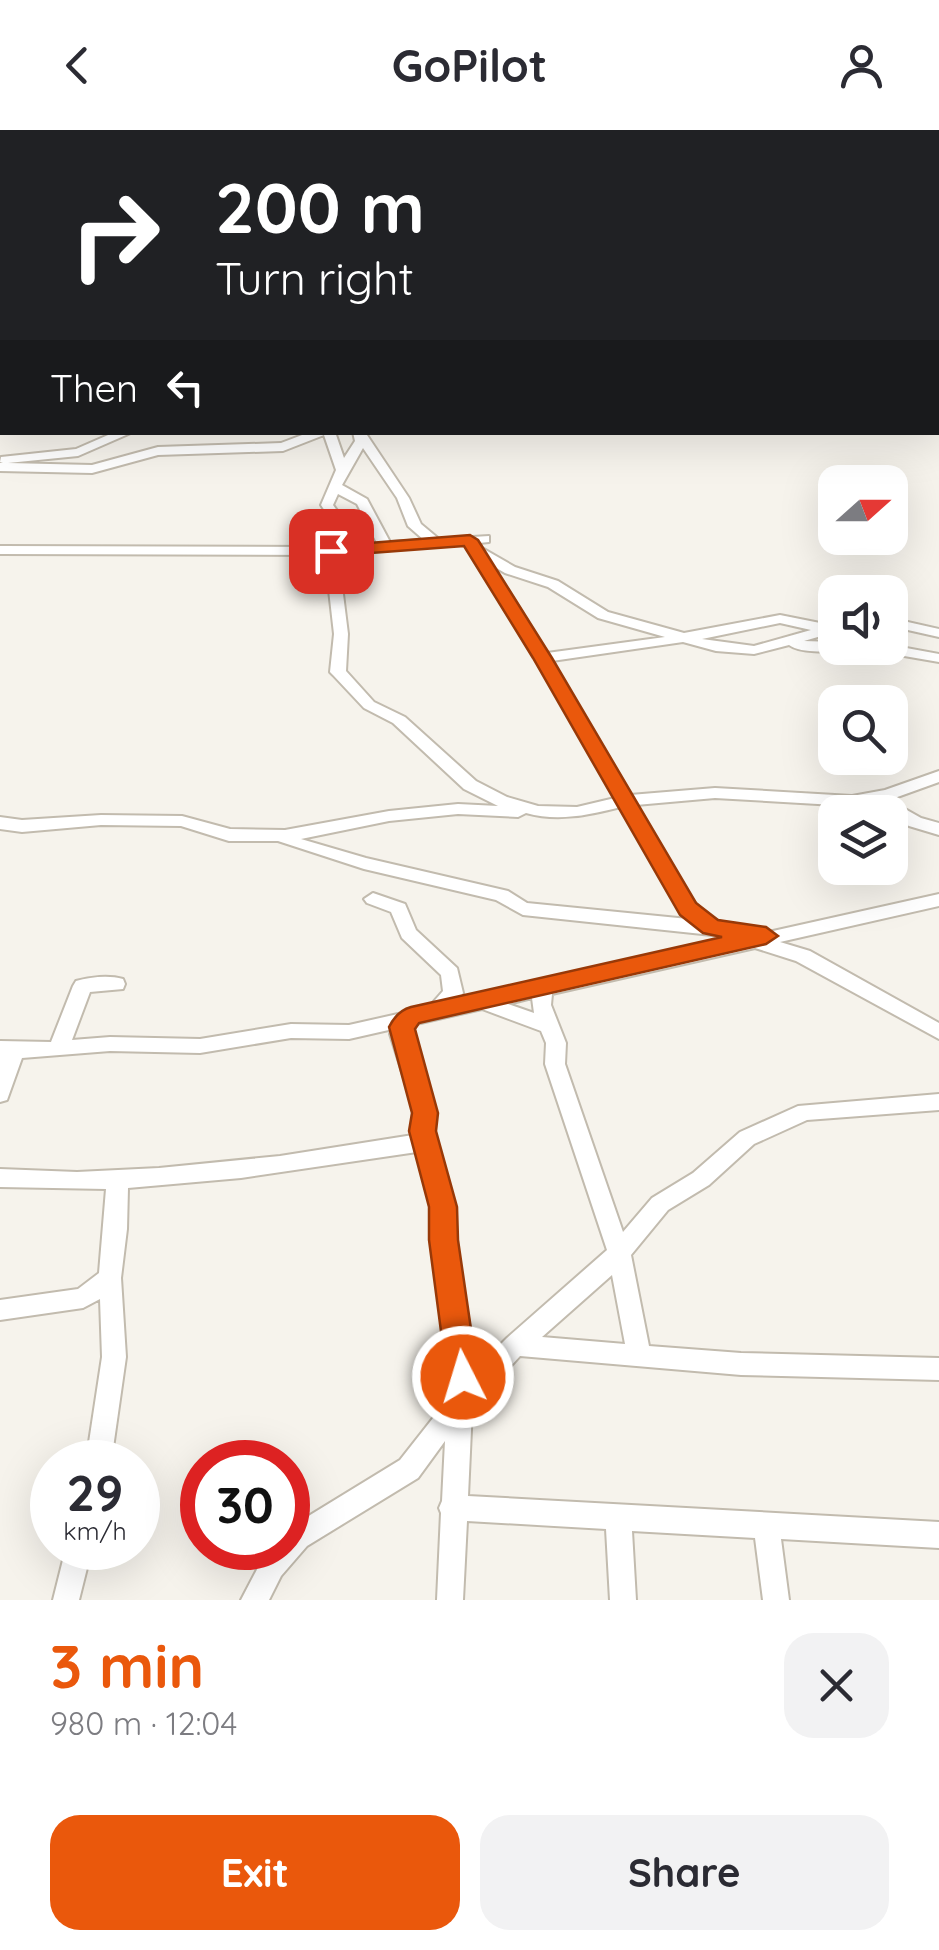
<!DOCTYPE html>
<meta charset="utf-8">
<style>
body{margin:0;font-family:Quicksand,sans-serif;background:#f2f2f3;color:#2b2b33;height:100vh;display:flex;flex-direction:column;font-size:38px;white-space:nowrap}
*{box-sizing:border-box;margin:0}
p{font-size:32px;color:#7c7c81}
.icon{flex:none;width:55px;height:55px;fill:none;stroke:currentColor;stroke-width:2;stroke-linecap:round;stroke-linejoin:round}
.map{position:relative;height:1470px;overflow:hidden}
.panel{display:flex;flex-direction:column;background:#fff;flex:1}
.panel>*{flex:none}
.top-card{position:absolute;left:0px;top:0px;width:940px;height:305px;box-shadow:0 10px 40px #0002;background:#202124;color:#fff;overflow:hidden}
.needle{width:65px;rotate:69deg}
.buttons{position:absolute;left:818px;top:335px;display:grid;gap:20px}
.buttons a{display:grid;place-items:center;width:90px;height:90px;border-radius:20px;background:#fff;box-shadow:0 10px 40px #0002;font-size:50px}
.speed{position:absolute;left:30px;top:1310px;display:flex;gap:20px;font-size:50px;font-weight:700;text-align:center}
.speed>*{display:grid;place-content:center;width:130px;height:130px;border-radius:50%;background:#fff;box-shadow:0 10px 40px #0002;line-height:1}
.speed small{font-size:25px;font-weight:400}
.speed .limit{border:15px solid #d22;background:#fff;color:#111}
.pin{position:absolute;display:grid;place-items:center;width:85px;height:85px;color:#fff;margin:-42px;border-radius:20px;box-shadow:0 5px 15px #0006}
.me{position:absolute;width:110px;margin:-55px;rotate:355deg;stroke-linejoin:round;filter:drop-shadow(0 0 8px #0008)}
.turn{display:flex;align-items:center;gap:35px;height:210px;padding:0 50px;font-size:45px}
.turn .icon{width:130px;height:130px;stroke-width:2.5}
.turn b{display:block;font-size:70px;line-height:85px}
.then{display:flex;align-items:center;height:95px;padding:0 50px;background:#0003;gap:20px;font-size:38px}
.round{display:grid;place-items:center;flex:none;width:105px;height:105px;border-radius:30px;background:#f2f2f3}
.head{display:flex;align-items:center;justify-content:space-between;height:170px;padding:0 50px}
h1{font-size:60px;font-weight:700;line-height:75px;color:#ea580c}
.action{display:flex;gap:20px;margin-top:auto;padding:20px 50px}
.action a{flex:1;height:115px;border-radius:30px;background:#ea580c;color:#fff;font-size:40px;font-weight:700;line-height:115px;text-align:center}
.action a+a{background:#f2f2f3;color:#2b2b33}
header{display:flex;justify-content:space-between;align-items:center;height:130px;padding:0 50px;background:#fff;font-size:45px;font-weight:700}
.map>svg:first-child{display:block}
</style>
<header><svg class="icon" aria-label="back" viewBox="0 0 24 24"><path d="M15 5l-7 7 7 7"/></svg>GoPilot<svg class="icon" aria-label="person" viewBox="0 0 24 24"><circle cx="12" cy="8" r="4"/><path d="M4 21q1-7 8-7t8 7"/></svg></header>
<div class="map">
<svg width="939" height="1470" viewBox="0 0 939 1470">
<rect width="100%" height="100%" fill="#f6f3ec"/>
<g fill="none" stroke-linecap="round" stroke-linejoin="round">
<defs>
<g id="minor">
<polygon points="593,0 603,0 604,2 595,2"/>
<polygon points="686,0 697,0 699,2 689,2"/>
<polygon points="835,0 845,0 847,2 838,2"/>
<polygon points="893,0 903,0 905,2 896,2"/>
<polygon points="939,34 939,40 938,41 938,35"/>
<polygon points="938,55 939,56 939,62 938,61"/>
<polygon points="938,70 939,71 939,77 938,76"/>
<rect x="938" y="96" width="1" height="6"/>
<rect x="938" y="128" width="1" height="6"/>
<path d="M115 302H133L78 326 8 333 92 335 158 317 281 313 310 302H335L344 328 355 311 353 302H365L409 368 421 394 439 409 489 406V412L479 413 482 418 515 437 558 451 608 482 684 503 780 485 830 495 835 494V502L804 511 835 512V518H841C828 523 800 523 789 515L754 524 716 521 683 512 552 531 630 665 715 658 852 666 885 660 939 641V652L889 670 921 688 939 693V705L909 696 890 685V682L869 673 852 676 715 668 636 675C655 707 682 769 712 788 727 798 750 792 764 803L939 764V776L780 812 810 821 939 893V909L796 831 755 818 552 864 551 875 566 913 565 934 623 1102 652 1068 693 1043 740 1002 798 976 939 964V980L807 990 754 1014 709 1055 668 1080 631 1125 649 1216 741 1223 939 1228V1250L741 1245 520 1226 472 1278 468 1366 939 1392V1418L781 1409 789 1470H763L755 1408 632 1401 636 1470H610L606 1399 467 1391 463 1470H437L441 1383 439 1378 442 1371 445 1311 418 1348 307 1416 281 1446 269 1470H241L263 1428 272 1418H288L289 1398 400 1330 448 1269 450 1223 433 1110 432 1077 417 1022 241 1048 128 1058 127 1099 121 1148 126 1227 111 1332H86L102 1227 100 1169 83 1178 0 1190V1170L78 1159 99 1143 106 1059 0 1057V1039L77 1042 159 1038 280 1026 413 1005 415 983 390 904 393 899 349 909 291 908 200 923 110 921 22 928 7 970 0 972V911L51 912 73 856 76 851C90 847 109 845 123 849L125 854 123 859 90 862 72 910 110 907 200 909 291 894 349 895 429 877 443 861 441 845 402 808 391 782 367 773 364 769 373 763 405 774 416 800 457 838 463 863 457 871 740 808 523 785 496 770 364 739 278 711H229L181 696 101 695 22 702 0 699V687L22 690 101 685 182 686 230 699 285 700 389 681 458 674 498 676 464 659 393 593 364 578 333 545 330 542 334 504 325 425 0 424V416L319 417 337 399 321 375 336 340 324 305 283 321 158 325 92 343 0 341V333H3L0 332 1 327 76 319ZM363 318 397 368 408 396 424 410 390 412 367 369 342 355ZM338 364 357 374 377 413 335 417 351 400 333 375ZM466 414 536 528 615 668 577 677 538 676 507 667 476 651 405 587 374 572 346 541 348 504 338 424ZM493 436 505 443 548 457 598 488 665 507 547 523ZM780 493 811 500 754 516 702 509ZM621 677 682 783 688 789 527 773 508 761 366 728 301 709 389 691 458 684 518 687 526 683C558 692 589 685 621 677ZM532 868 534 883 508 874ZM482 879 541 901 546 913 545 934 607 1120 507 1208 473 1242 474 1223 455 1110 454 1077 432 1001 435 983 410 904 416 894ZM612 1145 625 1214 542 1207Z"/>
<polygon points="890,488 939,499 939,507 890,496"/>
<polygon points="890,515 939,524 939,532 881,522 874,518 890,518"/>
<polygon points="66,1418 92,1418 79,1470 53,1470"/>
</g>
<polygon id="highway" points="2,200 2,211 0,212 0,201"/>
</defs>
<!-- minor casing -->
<use href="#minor" stroke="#c2bbae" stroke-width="4"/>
<!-- highway casing -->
<use href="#highway" stroke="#e0a43c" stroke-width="5"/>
<!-- minor -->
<use href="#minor" fill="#fff" fill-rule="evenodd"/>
<!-- highway -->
<use href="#highway" fill="#ffcf6e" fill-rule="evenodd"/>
</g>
<!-- route -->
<path fill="#ea580c" stroke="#983908" stroke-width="2.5" d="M470 405 478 410 552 528 696 773 718 790 766 797 778 806 766 814 419 893 415 899 438 983 436 1001 457 1077 458 1110 478 1247 474 1257 463 1261 452 1257 447 1247 429 1110V1077L409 1001 412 983 389 897C394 887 400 880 411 877L722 807 703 803 680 785 533 528 464 416 331 426 322 421 331 416Z"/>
</svg>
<div class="buttons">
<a><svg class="needle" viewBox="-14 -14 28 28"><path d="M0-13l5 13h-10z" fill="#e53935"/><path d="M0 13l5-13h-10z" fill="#7c7c81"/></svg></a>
<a><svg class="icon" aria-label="sound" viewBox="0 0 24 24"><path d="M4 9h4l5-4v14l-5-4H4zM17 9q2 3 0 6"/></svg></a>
<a><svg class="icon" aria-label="search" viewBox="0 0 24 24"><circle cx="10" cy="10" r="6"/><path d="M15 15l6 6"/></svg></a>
<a><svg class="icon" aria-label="layers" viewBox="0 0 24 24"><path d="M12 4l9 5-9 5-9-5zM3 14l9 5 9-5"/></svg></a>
</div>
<div class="speed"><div>29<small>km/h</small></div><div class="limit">30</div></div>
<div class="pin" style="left:331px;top:421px;background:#d93025"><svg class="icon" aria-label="arrive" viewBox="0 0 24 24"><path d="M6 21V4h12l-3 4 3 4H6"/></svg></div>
<svg class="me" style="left:463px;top:1247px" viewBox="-20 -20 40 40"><circle r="17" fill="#ea580c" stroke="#fff" stroke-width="3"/><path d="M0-11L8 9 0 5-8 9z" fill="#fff"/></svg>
<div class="top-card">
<div class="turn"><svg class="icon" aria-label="right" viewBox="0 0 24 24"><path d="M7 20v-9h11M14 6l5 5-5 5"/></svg><div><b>200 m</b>Turn right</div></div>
<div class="then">Then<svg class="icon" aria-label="left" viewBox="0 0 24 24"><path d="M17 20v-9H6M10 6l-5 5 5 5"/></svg></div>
</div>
</div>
<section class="panel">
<div class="head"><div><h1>3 min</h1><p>980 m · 12:04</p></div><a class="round"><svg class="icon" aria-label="close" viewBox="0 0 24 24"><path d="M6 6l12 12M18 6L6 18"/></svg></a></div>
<div class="action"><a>Exit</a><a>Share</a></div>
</section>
